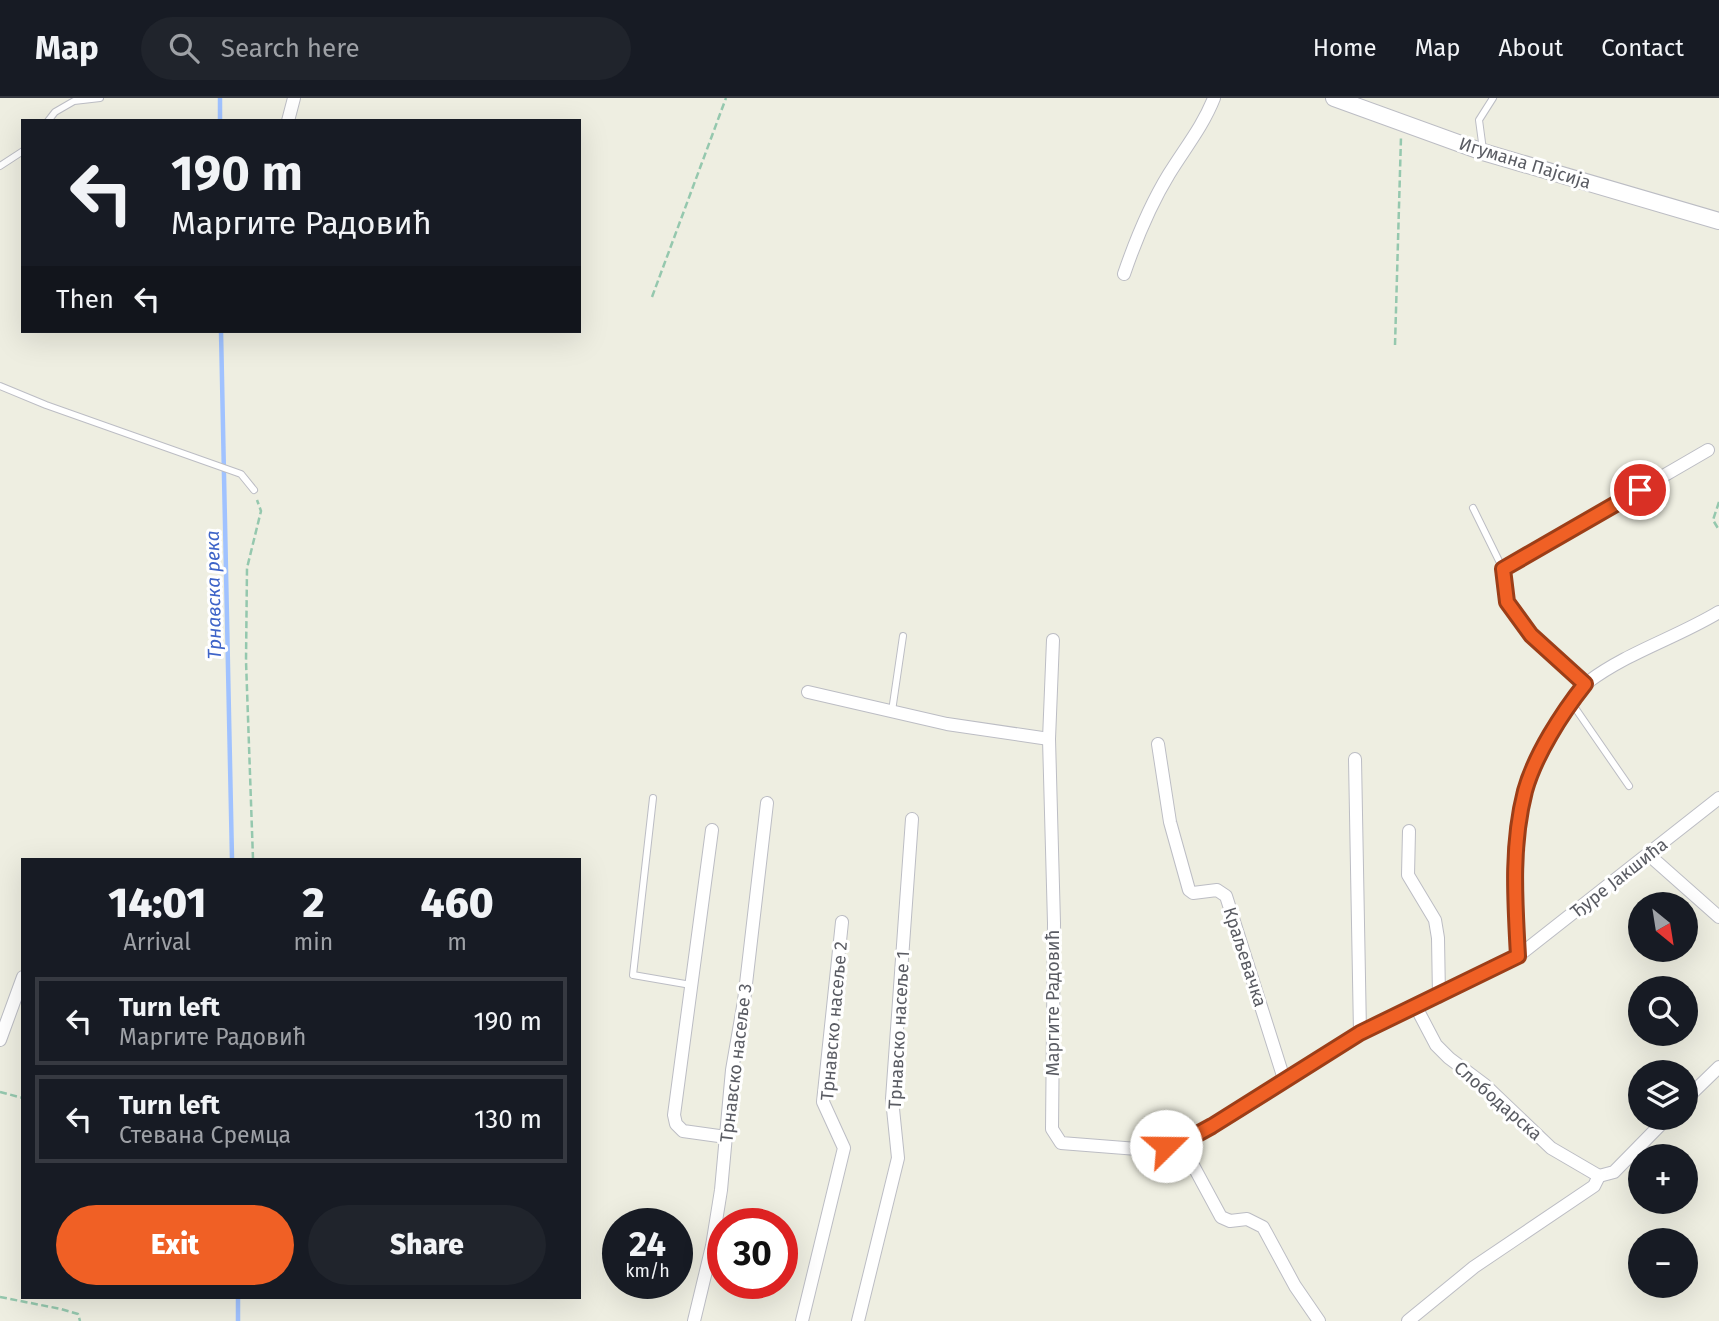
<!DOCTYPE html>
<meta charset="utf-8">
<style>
body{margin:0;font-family:"Fira Sans",sans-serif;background:#20242c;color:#f1f3f6;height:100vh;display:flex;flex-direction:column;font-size:26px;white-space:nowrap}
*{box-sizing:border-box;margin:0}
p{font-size:23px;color:#9ea1a6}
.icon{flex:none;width:38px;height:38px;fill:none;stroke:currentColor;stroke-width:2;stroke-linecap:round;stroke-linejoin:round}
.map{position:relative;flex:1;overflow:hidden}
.details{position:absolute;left:21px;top:760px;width:560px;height:441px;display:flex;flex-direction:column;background:#171b24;border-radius:0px;box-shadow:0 7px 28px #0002}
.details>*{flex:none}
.hud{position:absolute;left:21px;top:21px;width:560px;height:214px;border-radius:0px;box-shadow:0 7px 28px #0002;background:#171b24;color:#f1f3f6;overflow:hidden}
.needle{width:46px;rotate:150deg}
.controls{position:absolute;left:1628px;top:794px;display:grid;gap:14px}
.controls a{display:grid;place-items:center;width:70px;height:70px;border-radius:50%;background:#171b24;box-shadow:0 7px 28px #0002;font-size:35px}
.speed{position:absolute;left:602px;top:1110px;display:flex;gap:14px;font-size:35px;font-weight:700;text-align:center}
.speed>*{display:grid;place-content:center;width:91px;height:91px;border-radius:50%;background:#171b24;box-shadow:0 7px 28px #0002;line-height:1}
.speed small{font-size:18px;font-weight:400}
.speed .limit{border:10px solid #d22;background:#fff;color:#111}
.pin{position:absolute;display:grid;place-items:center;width:60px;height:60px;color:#fff;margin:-30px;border:4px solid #fff;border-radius:50%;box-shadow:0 2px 7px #0007}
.me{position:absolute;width:77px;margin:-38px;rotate:68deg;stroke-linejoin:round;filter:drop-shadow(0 0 5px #0008)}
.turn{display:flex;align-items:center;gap:24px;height:147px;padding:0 35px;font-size:32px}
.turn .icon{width:91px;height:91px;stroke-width:2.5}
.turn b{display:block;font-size:49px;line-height:60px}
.then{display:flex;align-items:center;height:66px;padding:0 35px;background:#0003;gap:14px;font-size:26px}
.eta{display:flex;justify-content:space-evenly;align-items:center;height:119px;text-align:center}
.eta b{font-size:42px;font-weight:800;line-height:49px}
.primary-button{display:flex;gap:14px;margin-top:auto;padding:14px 35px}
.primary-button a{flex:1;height:80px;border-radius:42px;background:#f06025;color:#fff;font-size:28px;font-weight:800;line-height:80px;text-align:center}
.primary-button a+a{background:#20242c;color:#f1f3f6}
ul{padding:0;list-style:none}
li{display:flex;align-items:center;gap:21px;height:88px;margin:0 14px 10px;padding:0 21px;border:4px solid #363941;border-radius:0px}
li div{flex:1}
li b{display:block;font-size:26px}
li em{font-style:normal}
header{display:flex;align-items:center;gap:42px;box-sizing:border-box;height:98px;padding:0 35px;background:#171b24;border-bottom:2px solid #363941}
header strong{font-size:33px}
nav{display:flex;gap:38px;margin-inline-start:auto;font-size:24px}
.search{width:490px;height:63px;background:#20242c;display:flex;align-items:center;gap:18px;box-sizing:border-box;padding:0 24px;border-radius:38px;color:#9ea1a6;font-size:26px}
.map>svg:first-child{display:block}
</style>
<header>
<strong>Map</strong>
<div class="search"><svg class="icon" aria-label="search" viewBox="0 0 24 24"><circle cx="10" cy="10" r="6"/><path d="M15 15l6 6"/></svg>Search here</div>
<nav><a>Home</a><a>Map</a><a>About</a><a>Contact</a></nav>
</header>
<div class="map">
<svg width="1719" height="1223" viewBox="0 0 1719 1223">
<rect width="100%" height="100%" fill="#eeeee1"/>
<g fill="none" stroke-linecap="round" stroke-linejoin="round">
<!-- stream -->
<g stroke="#a0c2ff" stroke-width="4.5">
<polyline points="220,0 220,23"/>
<polyline points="221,233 232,761"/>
<polyline points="238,1199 238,1223"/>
</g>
<defs>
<g id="service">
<polyline points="48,23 55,14 74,3 100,0"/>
<polyline points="1483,52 1479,22 1493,0"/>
<polyline points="0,68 23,53"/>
<polyline points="0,288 46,307 241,376 254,392"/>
<polyline points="1473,410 1503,471"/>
<polyline points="1571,604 1629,688"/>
<polyline points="892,613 903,538"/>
<polyline points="653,700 633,877 691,887"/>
</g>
<g id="minor">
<polyline points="288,23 294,0"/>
<path d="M1124 176C1136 141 1150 107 1169 76 1185 50 1203 28 1214 0"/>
<path d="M1053 542 1049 641 1054 825 1052 1031 1061 1045 1150 1052 1181 1045 1256 1002 1284 981 1360 935 1518 858C1514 803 1512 748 1525 694 1531 671 1545 648 1557 627 1566 613 1574 594 1588 584 1628 554 1676 540 1719 514"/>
<polyline points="1585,586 1531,536 1507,504 1503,471 1708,352"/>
<polyline points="808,594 947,626 1049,641"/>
<polyline points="1158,646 1170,724 1189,792 1193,795 1217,792 1226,798 1284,981"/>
<polyline points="1355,661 1360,935"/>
<polyline points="712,732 674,1017 676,1026 683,1033 726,1039"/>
<polyline points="1409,733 1408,777 1435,822 1438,840 1439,899"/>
<polyline points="1649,757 1719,819"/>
<polyline points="1518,858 1719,700"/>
<polyline points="1416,909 1436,947 1449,960 1485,987 1551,1050 1599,1078"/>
<polyline points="0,942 23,879"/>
<polyline points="1685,1002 1719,969"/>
<polyline points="1181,1045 1221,1119 1230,1123 1247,1121 1263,1129 1295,1188 1319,1223"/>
<polyline points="1599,1078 1614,1074 1667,1020"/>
<polyline points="694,1223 712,1148 721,1092 732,972 744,903 767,705"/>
<polyline points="802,1223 844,1050 823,1004 842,824"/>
<polyline points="858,1223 898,1060 892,1001 912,721"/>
<polyline points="1408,1223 1474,1169 1594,1088 1599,1078"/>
</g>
<polyline id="tertiary" points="1334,0 1483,54 1719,123"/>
</defs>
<!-- service casing -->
<use href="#service" stroke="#bcbdc4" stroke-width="8"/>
<!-- minor casing -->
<use href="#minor" stroke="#bcbdc4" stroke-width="14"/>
<!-- tertiary casing -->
<use href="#tertiary" stroke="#bcbdc4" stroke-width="18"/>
<!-- path -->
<g stroke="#95c8ae" stroke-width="2.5" stroke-dasharray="7 3.5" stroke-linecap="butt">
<polyline points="652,199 726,0"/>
<polyline points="1395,247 1401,39"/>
<polyline points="1719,404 1713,422 1719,432"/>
<polyline points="253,761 246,563 247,470 261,413 257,402"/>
<polyline points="0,994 23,1000"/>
<polyline points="0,1199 61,1211 78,1216 80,1223"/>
</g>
<!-- service -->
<use href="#service" stroke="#fff" stroke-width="6"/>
<!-- minor -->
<use href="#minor" stroke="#fff" stroke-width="12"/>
<!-- tertiary -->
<use href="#tertiary" stroke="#fff" stroke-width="16"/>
</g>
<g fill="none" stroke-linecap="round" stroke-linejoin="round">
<defs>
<path id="route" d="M1166 1048 1181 1045 1212 1028 1360 935 1518 858C1515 803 1511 747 1525 693 1535 657 1562 615 1585 586L1531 537 1507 504 1503 471 1640 392"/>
</defs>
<!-- route casing -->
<use href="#route" stroke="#9c3e18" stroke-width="18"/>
<!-- route -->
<use href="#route" stroke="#f06025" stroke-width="12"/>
</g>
<g text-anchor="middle" stroke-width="6" stroke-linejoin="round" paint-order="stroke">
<!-- street labels -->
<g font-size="18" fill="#5a5c63" stroke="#fff">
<text transform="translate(1525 65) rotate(17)" y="6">Игумана Пајсија</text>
<text transform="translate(1619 780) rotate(-38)" y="6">Ђуре Јакшића</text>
<text transform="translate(1245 859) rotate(72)" y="6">Краљевачка</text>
<text transform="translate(1053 905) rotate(-90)" y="6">Маргите Радовић</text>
<text transform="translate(834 923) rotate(-85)" y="6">Трнавско насеље 2</text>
<text transform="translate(899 932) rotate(-87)" y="6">Трнавско насеље 1</text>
<text transform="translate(736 965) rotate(-83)" y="6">Трнавско насеље 3</text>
<text transform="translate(1498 1003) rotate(41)" y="6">Слободарска</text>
</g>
<!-- water labels -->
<g font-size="19" font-style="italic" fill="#3e64c8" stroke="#fff">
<text transform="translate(213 497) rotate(-91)" y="7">Трнавска река</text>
</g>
</g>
</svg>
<div class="controls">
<a><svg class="needle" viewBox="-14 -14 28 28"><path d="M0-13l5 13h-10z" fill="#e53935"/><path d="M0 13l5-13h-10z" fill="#9ea1a6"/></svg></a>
<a><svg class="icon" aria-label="search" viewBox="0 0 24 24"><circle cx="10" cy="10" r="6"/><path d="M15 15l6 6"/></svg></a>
<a><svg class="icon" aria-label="layers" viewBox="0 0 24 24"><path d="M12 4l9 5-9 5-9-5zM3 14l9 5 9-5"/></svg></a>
<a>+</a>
<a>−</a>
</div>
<div class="speed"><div>24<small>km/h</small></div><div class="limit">30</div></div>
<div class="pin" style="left:1640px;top:392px;background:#d93025"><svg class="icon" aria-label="arrive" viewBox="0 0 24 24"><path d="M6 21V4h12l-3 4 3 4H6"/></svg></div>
<svg class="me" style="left:1166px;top:1048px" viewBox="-20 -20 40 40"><circle r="19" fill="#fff"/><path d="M0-13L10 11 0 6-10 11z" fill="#f06025"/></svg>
<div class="hud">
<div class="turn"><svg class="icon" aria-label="left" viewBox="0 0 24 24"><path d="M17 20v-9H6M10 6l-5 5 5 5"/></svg><div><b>190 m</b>Маргите Радовић</div></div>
<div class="then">Then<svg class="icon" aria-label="left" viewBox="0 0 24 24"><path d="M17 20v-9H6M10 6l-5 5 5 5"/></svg></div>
</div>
<section class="details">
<div class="eta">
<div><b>14:01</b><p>Arrival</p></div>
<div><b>2</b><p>min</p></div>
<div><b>460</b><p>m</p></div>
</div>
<ul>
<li><svg class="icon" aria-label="left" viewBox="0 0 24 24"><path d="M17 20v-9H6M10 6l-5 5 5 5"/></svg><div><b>Turn left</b><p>Маргите Радовић</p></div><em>190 m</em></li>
<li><svg class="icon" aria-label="left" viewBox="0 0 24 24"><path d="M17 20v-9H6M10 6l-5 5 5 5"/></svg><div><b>Turn left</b><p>Стевана Сремца</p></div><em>130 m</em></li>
</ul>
<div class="primary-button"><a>Exit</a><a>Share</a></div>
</section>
</div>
